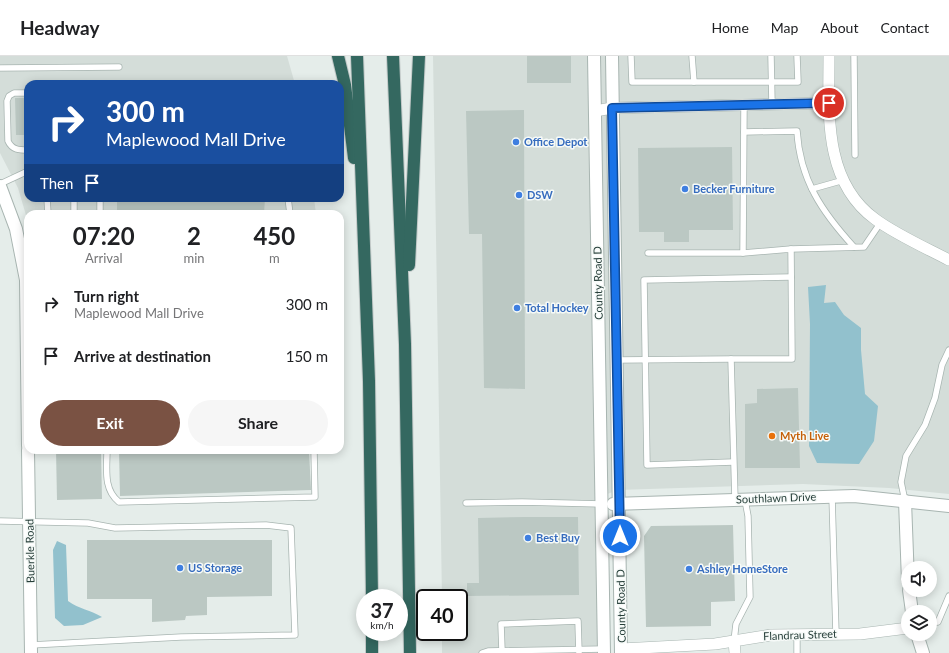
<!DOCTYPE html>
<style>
body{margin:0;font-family:Lato,sans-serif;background:#f6f6f6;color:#202124;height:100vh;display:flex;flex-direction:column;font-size:15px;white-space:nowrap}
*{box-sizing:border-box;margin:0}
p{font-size:13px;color:#757577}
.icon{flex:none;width:22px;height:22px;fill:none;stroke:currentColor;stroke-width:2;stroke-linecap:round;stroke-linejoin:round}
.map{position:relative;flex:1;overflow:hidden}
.details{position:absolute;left:24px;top:154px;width:320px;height:244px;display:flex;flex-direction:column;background:#fff;border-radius:12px;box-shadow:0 2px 10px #0003}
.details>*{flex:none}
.top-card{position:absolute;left:24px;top:24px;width:320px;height:122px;border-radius:12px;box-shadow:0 2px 10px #0003;background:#1a4fa0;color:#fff;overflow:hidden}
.fabs{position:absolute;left:901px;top:505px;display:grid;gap:8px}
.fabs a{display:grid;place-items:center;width:36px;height:36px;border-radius:50%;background:#fff;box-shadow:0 2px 10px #0003;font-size:20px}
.speed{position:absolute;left:356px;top:533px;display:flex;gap:8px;font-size:20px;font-weight:700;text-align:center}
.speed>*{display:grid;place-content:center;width:52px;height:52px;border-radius:50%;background:#fff;box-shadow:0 2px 10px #0003;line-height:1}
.speed small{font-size:10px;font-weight:400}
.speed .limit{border:2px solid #111;border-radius:6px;background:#fff;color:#111}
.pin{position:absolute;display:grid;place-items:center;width:34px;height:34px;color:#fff;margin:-17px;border:2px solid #fff;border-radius:50%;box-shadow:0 1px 4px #0007}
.me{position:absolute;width:44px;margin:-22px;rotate:0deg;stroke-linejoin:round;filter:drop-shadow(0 0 3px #0008)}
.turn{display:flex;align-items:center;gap:14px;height:84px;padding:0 16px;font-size:18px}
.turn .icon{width:52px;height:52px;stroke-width:2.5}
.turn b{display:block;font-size:28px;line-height:34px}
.then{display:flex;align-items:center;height:38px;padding:0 16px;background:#0003;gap:8px;font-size:15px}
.eta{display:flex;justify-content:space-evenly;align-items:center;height:68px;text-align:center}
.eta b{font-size:24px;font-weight:700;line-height:28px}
.button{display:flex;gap:8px;margin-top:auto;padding:8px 16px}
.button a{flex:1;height:46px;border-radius:24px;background:#7a5243;color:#fff;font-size:16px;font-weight:700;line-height:46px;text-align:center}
.button a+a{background:#f6f6f6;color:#202124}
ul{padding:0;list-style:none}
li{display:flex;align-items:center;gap:12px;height:52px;padding:0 16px}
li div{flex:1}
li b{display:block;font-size:15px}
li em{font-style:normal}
header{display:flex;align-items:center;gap:24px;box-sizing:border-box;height:56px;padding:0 20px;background:#fff;border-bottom:1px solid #e0e0e0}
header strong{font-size:19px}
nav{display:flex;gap:22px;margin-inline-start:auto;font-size:14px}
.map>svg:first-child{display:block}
</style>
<header>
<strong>Headway</strong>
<nav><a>Home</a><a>Map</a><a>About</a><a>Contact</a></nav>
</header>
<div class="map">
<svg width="949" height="597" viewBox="0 0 949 597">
<rect width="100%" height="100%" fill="#e5edea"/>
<!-- built -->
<g fill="#d4ddd9">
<polygon points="0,0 287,0 295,28 28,28 28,142 314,142 316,158 28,158 28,166 18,132 0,97"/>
<polygon points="433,0 949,0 949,438 889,432 803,428 618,434 602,440 605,597 442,597 442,576 459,576 459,542 442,542"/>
</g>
<!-- water -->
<g fill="#92c1cd">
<polygon points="826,229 824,247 835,246 844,259 861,272 861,294 865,338 878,350 874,385 859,408 817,407 809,390 810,268 808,231"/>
<path d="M57 485 66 489 68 545C79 553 91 554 102 561L83 569 64 570 55 562 53 494Z"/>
</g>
<!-- building -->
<g fill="#bbc8c3">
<rect x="527" y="0" width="44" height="27"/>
<polygon points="15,42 28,42 28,79 16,79"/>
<polygon points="524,54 525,333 484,332 482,178 469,178 466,55"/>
<polygon points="732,91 733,174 689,174 689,186 664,186 664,176 639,176 638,92"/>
<polygon points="117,142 265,142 264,158 117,158"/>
<polygon points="798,332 800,412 745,412 745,348 757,347 757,333"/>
<polygon points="56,394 101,394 102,443 57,444"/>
<polygon points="119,394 309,394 311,434 120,440"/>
<polygon points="525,461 578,461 579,539 467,540 467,527 479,527 478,462"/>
<polygon points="733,469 735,545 711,546 711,570 646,571 644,480 651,470"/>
<polygon points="87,484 272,484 272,540 207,541 207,559 186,560 185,564 152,566 152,543 87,543"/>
</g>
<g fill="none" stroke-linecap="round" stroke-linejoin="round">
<defs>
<g id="service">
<polyline points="631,0 632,26 798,26 797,0"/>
<polyline points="692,0 694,26"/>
<polyline points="771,0 772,48"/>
<polyline points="854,0 855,99"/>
<polyline points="0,12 119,11"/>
<path d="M28 37H14L9 40 7 45 8 85C12 94 19 94 28 94"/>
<path d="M744 76 797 75C800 124 822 156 854 191"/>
<polyline points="0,128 28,115"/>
<polyline points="812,133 844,124"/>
<polyline points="47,142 48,158"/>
<polyline points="74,142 74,158"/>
<polyline points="100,142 100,158"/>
<polyline points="288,142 290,158"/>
<polyline points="791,193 864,191 881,166"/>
<polyline points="648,197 743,197"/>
<polyline points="617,304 731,303"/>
<path d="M107 394C107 413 103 433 119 446L315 441 314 394"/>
<polyline points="733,406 647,409 644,224 791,221"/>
<polyline points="832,440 836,578"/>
<polyline points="735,444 731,303 792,303 791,193 743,197 744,49"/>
<polyline points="905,445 901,426 906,400 925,369 935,342 942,309 949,294"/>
<polyline points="466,447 522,446 602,448"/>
<polyline points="1,465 88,467 115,472 266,469 291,472 295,579 181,581 31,589"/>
<polyline points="930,567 938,566 949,540"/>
<polyline points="797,578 797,597"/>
<polyline points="734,585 736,568 750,541 748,460 745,444"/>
<polyline points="502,595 501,568 578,565 579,597"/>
<polyline points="482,597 488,595 604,593"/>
</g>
<g id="minor">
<path d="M829 0C829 57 823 125 875 163 895 178 926 192 949 204"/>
<polyline points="595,55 612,52 829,47"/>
<polyline points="734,585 735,597"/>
<polyline points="621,593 715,588 771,579 860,578 908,572"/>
</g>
<g id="tertiary">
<polyline points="594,0 604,597"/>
<polyline points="612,0 621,597"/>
<polyline points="0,130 16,173 26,224 28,390"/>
<polyline points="28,394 31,597"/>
<polyline points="905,445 908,525"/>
<polyline points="613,448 854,440 949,450"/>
<polyline points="909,534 912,556"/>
<polyline points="917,578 923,597"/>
</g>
<g id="motorway">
<polyline points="338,0 345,29 354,102"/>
<polyline points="357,0 369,325 372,542"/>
<polyline points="393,0 405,288 410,597"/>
<polyline points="409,209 419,0"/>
<polyline points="372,576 372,597"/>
</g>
</defs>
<!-- service casing -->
<use href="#service" stroke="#a8b5b1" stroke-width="7"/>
<!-- minor casing -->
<use href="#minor" stroke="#a8b5b1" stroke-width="12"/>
<!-- tertiary casing -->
<use href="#tertiary" stroke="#a8b5b1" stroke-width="14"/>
<!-- motorway casing -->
<use href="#motorway" stroke="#c2c9c8" stroke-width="14"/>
<!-- service -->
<use href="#service" stroke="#fff" stroke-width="5.5"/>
<!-- minor -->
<use href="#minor" stroke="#fff" stroke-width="11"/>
<!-- tertiary -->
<use href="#tertiary" stroke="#fff" stroke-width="12"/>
<!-- motorway -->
<use href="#motorway" stroke="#346860" stroke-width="12"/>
</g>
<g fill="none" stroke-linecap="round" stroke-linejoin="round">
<defs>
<polyline id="route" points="620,480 612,52 829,47"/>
</defs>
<!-- route casing -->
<use href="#route" stroke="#114b97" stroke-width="10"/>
<!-- route -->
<use href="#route" stroke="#1a73e8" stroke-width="7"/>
</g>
<!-- markers -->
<g fill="#3f7fe0" stroke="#f6faf8" stroke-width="1.5">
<circle cx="516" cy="86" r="4"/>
<circle cx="685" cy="133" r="4"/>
<circle cx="519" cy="139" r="4"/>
<circle cx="517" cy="252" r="4"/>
<circle cx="528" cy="482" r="4"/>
<circle cx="180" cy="512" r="4"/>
<circle cx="689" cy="513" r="4"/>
</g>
<circle fill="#e8710a" stroke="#f6faf8" stroke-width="1.5" cx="772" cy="380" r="4"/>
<g text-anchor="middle" stroke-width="3" stroke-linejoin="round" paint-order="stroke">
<!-- shop labels -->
<g font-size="11" font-weight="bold" fill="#366cbe" stroke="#f6faf8" text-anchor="start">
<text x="524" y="90">Office Depot</text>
<text x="693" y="137">Becker Furniture</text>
<text x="527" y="143">DSW</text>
<text x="525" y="256">Total Hockey</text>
<text x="536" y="486">Best Buy</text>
<text x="188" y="516">US Storage</text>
<text x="697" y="517">Ashley HomeStore</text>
</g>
<!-- street labels -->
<g font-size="11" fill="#263e39" stroke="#f6faf8">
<text transform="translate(598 227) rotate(-91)" y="4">County Road D</text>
<text transform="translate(776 442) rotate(-2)" y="4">Southlawn Drive</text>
<text transform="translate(30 495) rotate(-91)" y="4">Buerkle Road</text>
<text transform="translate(621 550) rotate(-91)" y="4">County Road D</text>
<text transform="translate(800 579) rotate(-2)" y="4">Flandrau Street</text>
</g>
<!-- food labels -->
<g font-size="11" font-weight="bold" fill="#c56008" stroke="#f6faf8" text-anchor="start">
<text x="780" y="384">Myth Live</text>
</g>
</g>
</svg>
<div class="fabs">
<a><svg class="icon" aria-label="sound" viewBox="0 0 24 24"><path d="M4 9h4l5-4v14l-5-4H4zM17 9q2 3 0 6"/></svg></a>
<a><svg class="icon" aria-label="layers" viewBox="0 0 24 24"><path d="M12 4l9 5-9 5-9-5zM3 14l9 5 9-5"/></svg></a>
</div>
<div class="speed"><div>37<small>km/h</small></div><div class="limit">40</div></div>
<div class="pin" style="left:829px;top:47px;background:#d93025"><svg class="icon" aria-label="arrive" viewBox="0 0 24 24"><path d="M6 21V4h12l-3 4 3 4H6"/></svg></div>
<svg class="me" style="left:620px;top:480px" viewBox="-20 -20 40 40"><circle r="17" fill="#1a73e8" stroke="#fff" stroke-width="3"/><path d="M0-11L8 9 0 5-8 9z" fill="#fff"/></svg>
<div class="top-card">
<div class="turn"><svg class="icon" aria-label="right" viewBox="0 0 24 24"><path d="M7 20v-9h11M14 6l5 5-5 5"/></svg><div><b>300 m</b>Maplewood Mall Drive</div></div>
<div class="then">Then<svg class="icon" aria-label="arrive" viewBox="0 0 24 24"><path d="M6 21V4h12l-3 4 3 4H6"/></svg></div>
</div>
<section class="details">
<div class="eta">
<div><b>07:20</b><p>Arrival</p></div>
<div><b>2</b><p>min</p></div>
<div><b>450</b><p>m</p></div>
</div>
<ul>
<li><svg class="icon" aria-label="right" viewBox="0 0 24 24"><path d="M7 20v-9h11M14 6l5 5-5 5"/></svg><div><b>Turn right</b><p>Maplewood Mall Drive</p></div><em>300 m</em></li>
<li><svg class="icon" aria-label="arrive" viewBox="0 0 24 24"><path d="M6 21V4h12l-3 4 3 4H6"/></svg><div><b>Arrive at destination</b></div><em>150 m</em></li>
</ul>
<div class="button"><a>Exit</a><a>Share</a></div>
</section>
</div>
